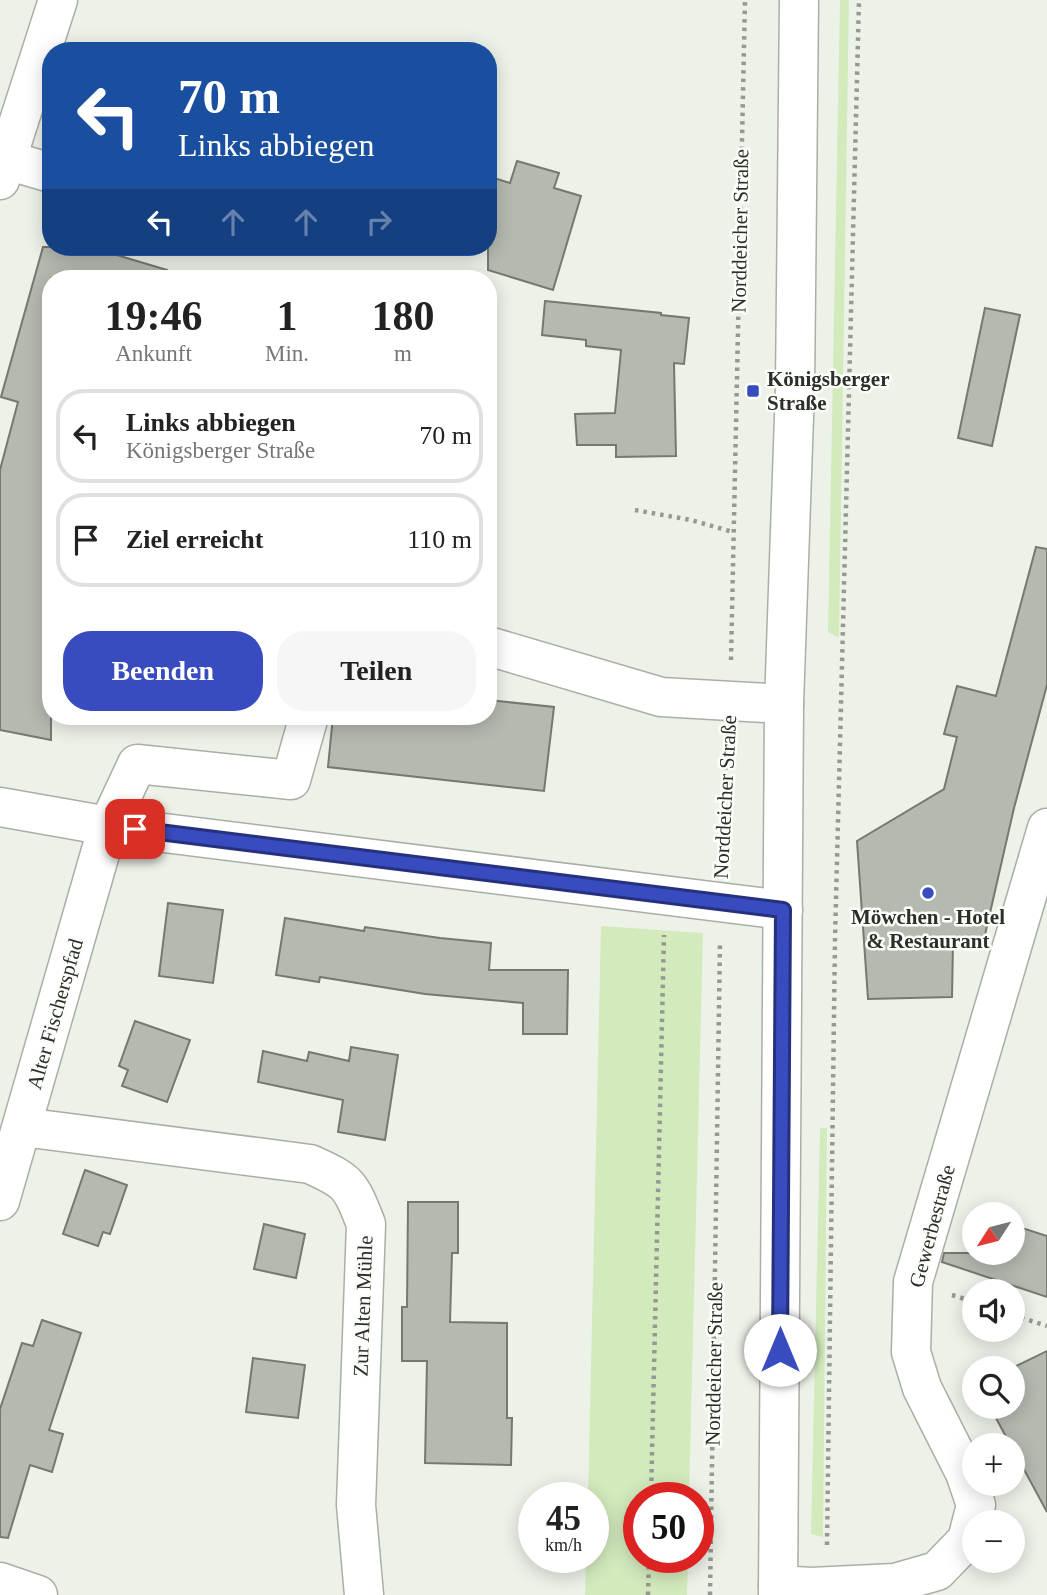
<!DOCTYPE html>
<html lang="de">
<meta charset="utf-8">
<style>
body{margin:0;font-family:"Times New Roman",serif;background:#f6f6f6;color:#222;height:100vh;display:flex;flex-direction:column;font-size:26px;white-space:nowrap}
*{box-sizing:border-box;margin:0}
p{font-size:23px;color:#767676}
.icon{flex:none;width:38px;height:38px;fill:none;stroke:currentColor;stroke-width:2;stroke-linecap:round;stroke-linejoin:round}
.map{position:relative;flex:1;overflow:hidden}
.panel{position:absolute;left:42px;top:270px;width:455px;height:455px;display:flex;flex-direction:column;background:#fff;border-radius:28px;box-shadow:0 4px 18px #0003}
.panel>*{flex:none}
.banner{position:absolute;left:42px;top:42px;width:455px;height:214px;border-radius:28px;box-shadow:0 4px 18px #0003;background:#1a4fa0;color:#fff;overflow:hidden}
.needle{width:46px;rotate:234deg}
.fabs{position:absolute;left:962px;top:1202px;display:grid;gap:14px}
.fabs a{display:grid;place-items:center;width:63px;height:63px;border-radius:50%;background:#fff;box-shadow:0 4px 18px #0003;font-size:35px}
.speed{position:absolute;left:518px;top:1482px;display:flex;gap:14px;font-size:35px;font-weight:700;text-align:center}
.speed>*{display:grid;place-content:center;width:91px;height:91px;border-radius:50%;background:#fff;box-shadow:0 4px 18px #0003;line-height:1}
.speed small{font-size:18px;font-weight:400}
.speed .limit{border:10px solid #d22;background:#fff;color:#111}
.pin{position:absolute;display:grid;place-items:center;width:60px;height:60px;color:#fff;margin:-30px;border-radius:14px;box-shadow:0 4px 10px #0006}
.me{position:absolute;width:77px;margin:-38px;rotate:0deg;stroke-linejoin:round;filter:drop-shadow(0 0 5px #0008)}
.turn{display:flex;align-items:center;gap:24px;height:147px;padding:0 21px;font-size:32px}
.turn .icon{width:91px;height:91px;stroke-width:2.5}
.turn b{display:block;font-size:49px;line-height:60px}
.lanes{display:flex;align-items:center;height:66px;padding:0 21px;background:#0003;justify-content:center;gap:35px;direction:ltr}
.lanes .off{opacity:.35}
.eta{display:flex;justify-content:space-evenly;align-items:center;height:119px;text-align:center}
.eta b{font-size:42px;font-weight:600;line-height:49px}
.cta{display:flex;gap:14px;margin-top:auto;padding:14px 21px}
.cta a{flex:1;height:80px;border-radius:28px;background:#394cbf;color:#fff;font-size:28px;font-weight:600;line-height:80px;text-align:center}
.cta a+a{background:#f6f6f6;color:#222}
ul{padding:0;list-style:none}
li{display:flex;align-items:center;gap:21px;height:94px;margin:0 14px 10px;padding:0 7px;border:4px solid #e0e0e0;border-radius:28px}
li div{flex:1}
li b{display:block;font-size:26px}
li em{font-style:normal}
.map>svg:first-child{display:block}
</style>
<div class="map">
<svg width="1047" height="1595" viewBox="0 0 1047 1595">
<rect width="100%" height="100%" fill="#edf2e9"/>
<!-- green -->
<g fill="#d3eabd">
<polygon points="840,0 849,0 839,638 828,632"/>
<polygon points="601,926 703,933 689,1498 639,1498 639,1558 688,1558 687,1595 585,1595 586,1558 593,1558 593,1498 588,1498"/>
<polygon points="820,1128 827,1128 823,1537 811,1534"/>
</g>
<!-- building -->
<g fill="#b5bab1" stroke="#757971" stroke-width="2">
<polygon points="517,161 559,173 554,188 581,196 553,290 488,270 488,176 510,183"/>
<polygon points="43,247 90,247 167,270 165,278 51,278 51,740 0,730 0,470 18,402 1,397"/>
<polygon points="545,301 661,313 661,315 689,318 684,364 674,363 676,456 616,457 616,445 577,445 575,414 615,413 621,350 586,346 586,340 542,335"/>
<polygon points="985,308 1020,315 992,446 958,438"/>
<polygon points="1036,547 1047,549 1047,685 1014,808 982,948 953,944 952,997 868,999 857,841 944,789 957,737 944,734 957,686 996,696"/>
<polygon points="488,700 554,707 544,791 328,767 333,716 488,716"/>
<polygon points="168,903 223,910 213,983 159,976"/>
<polygon points="285,918 364,931 365,927 440,938 491,943 489,970 568,970 567,1034 523,1034 523,1003 425,994 320,977 319,982 276,975"/>
<polygon points="135,1021 190,1040 167,1102 122,1086 128,1070 119,1066"/>
<polygon points="351,1047 398,1055 385,1140 338,1132 343,1100 258,1082 263,1051 307,1061 309,1052 349,1061"/>
<polygon points="85,1170 127,1185 110,1234 103,1232 98,1246 63,1234"/>
<polygon points="408,1202 458,1202 458,1253 452,1253 450,1322 507,1323 507,1418 512,1418 511,1465 425,1463 427,1361 402,1361 402,1307 407,1307"/>
<polygon points="264,1224 305,1234 296,1278 254,1269"/>
<polygon points="1013,1225 1047,1236 1047,1297 942,1262 944,1253 1013,1253"/>
<polygon points="42,1320 81,1333 49,1430 63,1434 52,1472 30,1465 8,1538 0,1537 0,1409 22,1343 33,1346"/>
<polygon points="1047,1351 1047,1512 1013,1449 1013,1446 1011,1446 990,1407 1013,1407 1012,1368"/>
<polygon points="253,1358 305,1365 298,1418 246,1412"/>
</g>
<g fill="none" stroke-linecap="round" stroke-linejoin="round">
<defs>
<g id="minor">
<polyline points="7,160 51,173"/>
<polyline points="0,180 58,0"/>
<polyline points="488,646 661,697 784,704"/>
<polyline points="0,807 108,826 783,910"/>
<path d="M23 1127 310 1164C350 1182 350 1184 366 1224L356 1505 364 1595"/>
<polyline points="0,1201 108,826 137,764 291,780 309,716"/>
<polyline points="0,1582 38,1595"/>
<polyline points="778,1585 811,1587 895,1583 937,1571 967,1540 976,1505 965,1473 922,1388 911,1352 913,1282 1047,828"/>
</g>
<polyline id="major" points="778,1595 784,704 795,388 799,0"/>
</defs>
<!-- minor casing -->
<use href="#minor" stroke="#aaafa6" stroke-width="41"/>
<!-- major casing -->
<use href="#major" stroke="#aaafa6" stroke-width="41"/>
<!-- path -->
<g stroke="#959992" stroke-width="4.5" stroke-dasharray="3.5 5" stroke-linecap="butt">
<polyline points="635,510 691,520 733,532"/>
<polyline points="731,660 745,0"/>
<polyline points="722,863 728,739"/>
<polyline points="952,1295 975,1302"/>
<polyline points="1013,1315 1047,1326"/>
<polyline points="651,1498 664,935"/>
<polyline points="827,1545 835,939 859,0"/>
<polyline points="648,1595 649,1558"/>
<polyline points="710,1595 720,942"/>
</g>
<!-- minor -->
<use href="#minor" stroke="#fff" stroke-width="38"/>
<!-- major -->
<use href="#major" stroke="#fff" stroke-width="38"/>
</g>
<g fill="none" stroke-linecap="round" stroke-linejoin="round">
<defs>
<polyline id="route" points="135,829 783,910 780,1350"/>
</defs>
<!-- route casing -->
<use href="#route" stroke="#25317c" stroke-width="18"/>
<!-- route -->
<use href="#route" stroke="#394cbf" stroke-width="12"/>
</g>
<!-- markers -->
<g fill="#394cbf" stroke="#fcfff9" stroke-width="2.5">
<rect x="746" y="384" width="14" height="14" rx="3.5"/>
<circle cx="928" cy="893" r="7"/>
</g>
<g text-anchor="middle" stroke-width="5" stroke-linejoin="round" paint-order="stroke">
<!-- street labels -->
<g font-size="21" fill="#2c2e2a" stroke="#fcfff9">
<text transform="translate(740 231) rotate(-89)" y="7">Norddeicher Straße</text>
<text transform="translate(725 797) rotate(-87)" y="7">Norddeicher Straße</text>
<text transform="translate(55 1014) rotate(-74)" y="7">Alter Fischerspfad</text>
<text transform="translate(932 1226) rotate(-75)" y="7">Gewerbestraße</text>
<text transform="translate(363 1306) rotate(-88)" y="7">Zur Alten Mühle</text>
<text transform="translate(714 1364) rotate(-89)" y="7">Norddeicher Straße</text>
</g>
<!-- poi labels -->
<g font-size="21" font-weight="bold" fill="#2c2e2a" stroke="#fcfff9" text-anchor="start">
<text x="767" y="386">Königsberger<tspan x="767" dy="24">Straße</tspan></text>
<text x="928" y="924" text-anchor="middle">Möwchen - Hotel<tspan x="928" dy="24">&amp; Restaurant</tspan></text>
</g>
</g>
</svg>
<div class="fabs">
<a><svg class="needle" viewBox="-14 -14 28 28"><path d="M0-13l5 13h-10z" fill="#e53935"/><path d="M0 13l5-13h-10z" fill="#767676"/></svg></a>
<a><svg class="icon" aria-label="sound" viewBox="0 0 24 24"><path d="M4 9h4l5-4v14l-5-4H4zM17 9q2 3 0 6"/></svg></a>
<a><svg class="icon" aria-label="search" viewBox="0 0 24 24"><circle cx="10" cy="10" r="6"/><path d="M15 15l6 6"/></svg></a>
<a>+</a>
<a>−</a>
</div>
<div class="speed"><div>45<small>km/h</small></div><div class="limit">50</div></div>
<div class="pin" style="left:135px;top:829px;background:#d93025"><svg class="icon" aria-label="arrive" viewBox="0 0 24 24"><path d="M6 21V4h12l-3 4 3 4H6"/></svg></div>
<svg class="me" style="left:780px;top:1350px" viewBox="-20 -20 40 40"><circle r="19" fill="#fff"/><path d="M0-13L10 11 0 6-10 11z" fill="#394cbf"/></svg>
<div class="banner">
<div class="turn"><svg class="icon" aria-label="left" viewBox="0 0 24 24"><path d="M17 20v-9H6M10 6l-5 5 5 5"/></svg><div><b>70 m</b>Links abbiegen</div></div>
<div class="lanes"><svg class="icon" aria-label="left" viewBox="0 0 24 24"><path d="M17 20v-9H6M10 6l-5 5 5 5"/></svg><svg class="icon off" aria-label="ahead" viewBox="0 0 24 24"><path d="M12 20V5M6 11l6-6 6 6"/></svg><svg class="icon off" aria-label="ahead" viewBox="0 0 24 24"><path d="M12 20V5M6 11l6-6 6 6"/></svg><svg class="icon off" aria-label="right" viewBox="0 0 24 24"><path d="M7 20v-9h11M14 6l5 5-5 5"/></svg></div>
</div>
<section class="panel">
<div class="eta">
<div><b>19:46</b><p>Ankunft</p></div>
<div><b>1</b><p>Min.</p></div>
<div><b>180</b><p>m</p></div>
</div>
<ul>
<li><svg class="icon" aria-label="left" viewBox="0 0 24 24"><path d="M17 20v-9H6M10 6l-5 5 5 5"/></svg><div><b>Links abbiegen</b><p>Königsberger Straße</p></div><em>70 m</em></li>
<li><svg class="icon" aria-label="arrive" viewBox="0 0 24 24"><path d="M6 21V4h12l-3 4 3 4H6"/></svg><div><b>Ziel erreicht</b></div><em>110 m</em></li>
</ul>
<div class="cta"><a>Beenden</a><a>Teilen</a></div>
</section>
</div>
